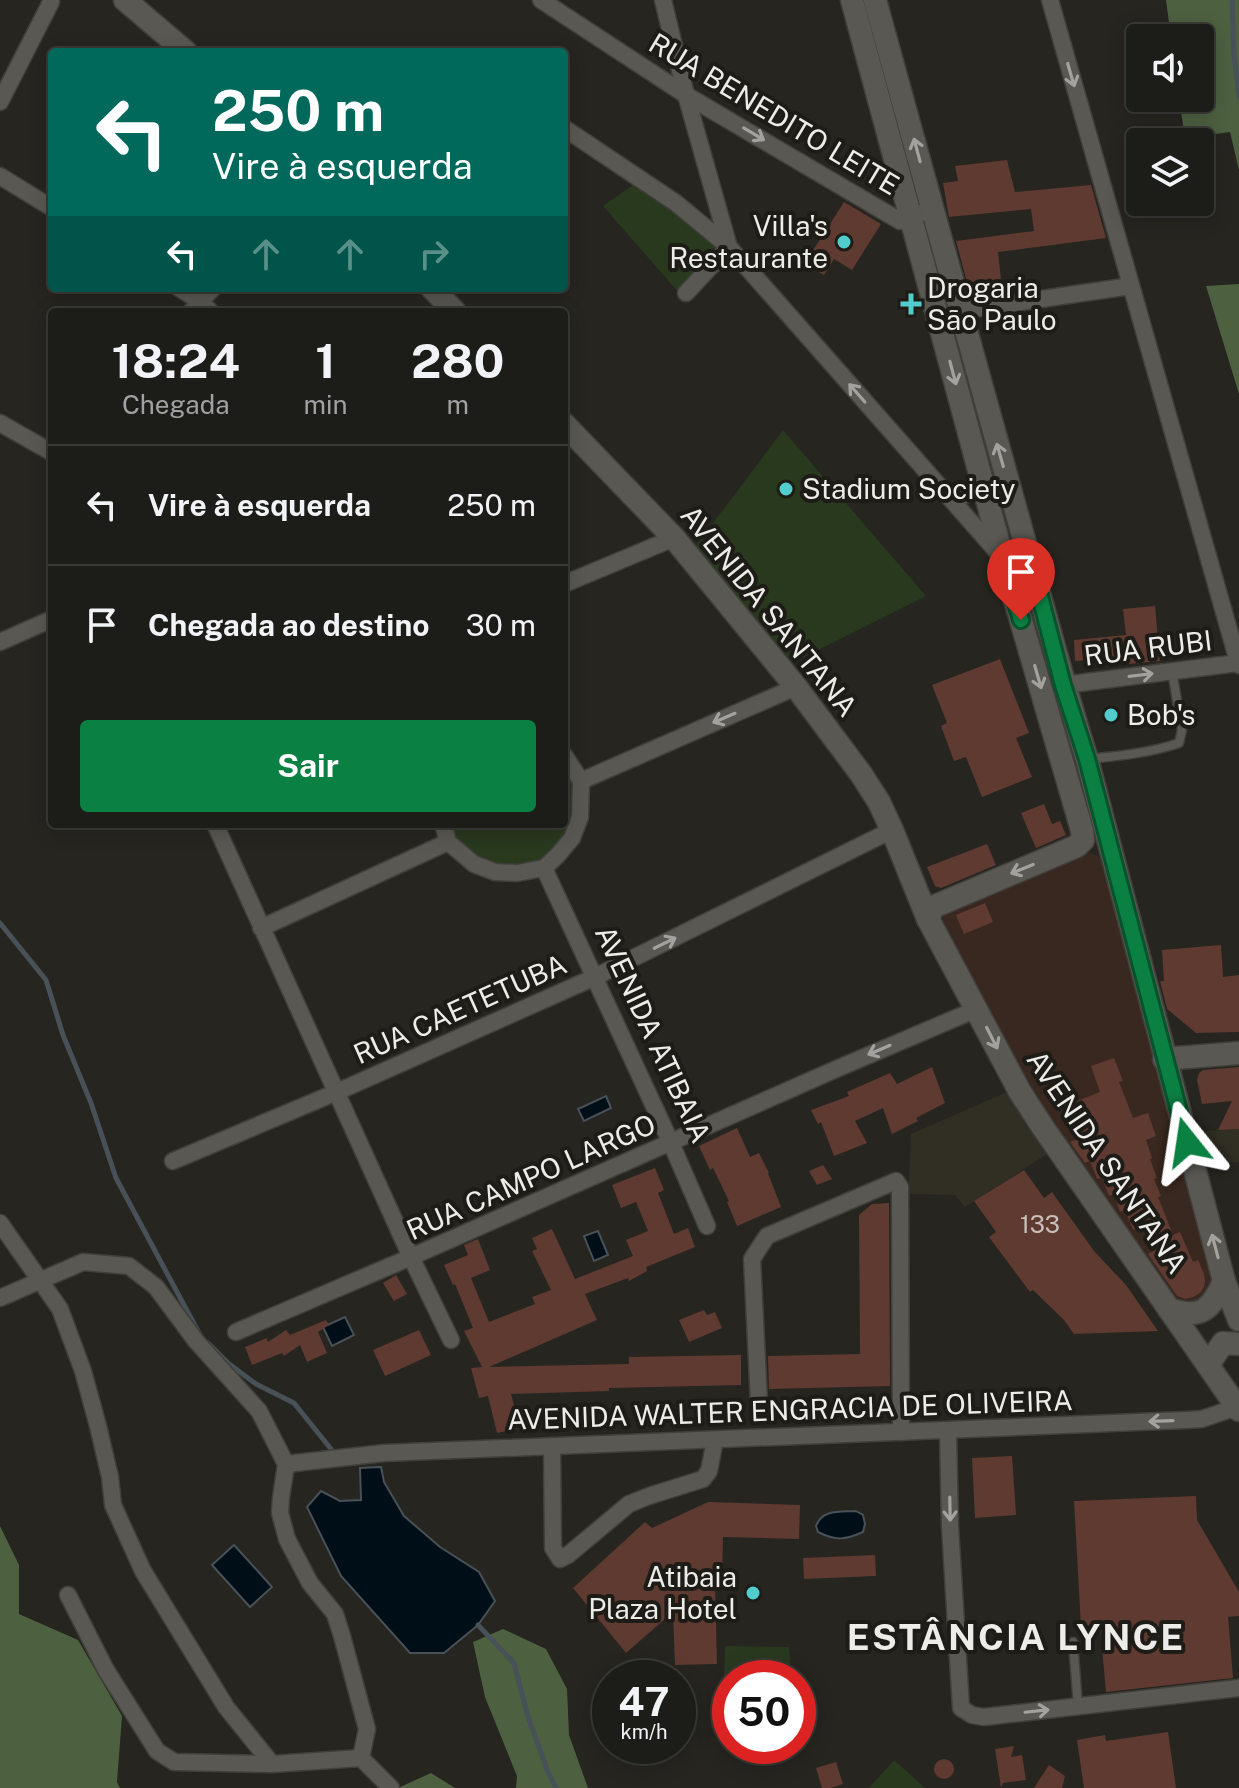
<!DOCTYPE html>
<html lang="pt">
<meta charset="utf-8">
<style>
body{margin:0;font-family:"Public Sans",sans-serif;background:#292925;color:#f1f3f6;height:100vh;display:flex;flex-direction:column;font-size:30px;white-space:nowrap}
*{box-sizing:border-box;margin:0}
p{font-size:26px;color:#a0a1a2}
.icon{flex:none;width:44px;height:44px;fill:none;stroke:currentColor;stroke-width:2;stroke-linecap:round;stroke-linejoin:round}
.map{position:relative;flex:1;overflow:hidden}
.details{position:absolute;left:48px;top:308px;width:520px;height:520px;display:flex;flex-direction:column;background:#1c1c18;border-radius:8px;box-shadow:0 4px 20px #0003,0 0 0 2px #3a3a37}
.details>*{flex:none}
.top-card{position:absolute;left:48px;top:48px;width:520px;height:244px;border-radius:8px;box-shadow:0 4px 20px #0003,0 0 0 2px #3a3a37;background:#00695c;color:#fff;overflow:hidden}
.controls{position:absolute;left:1126px;top:24px;display:grid;gap:16px}
.controls a{display:grid;place-items:center;width:88px;height:88px;border-radius:8px;background:#1c1c18;box-shadow:0 4px 20px #0003,0 0 0 2px #3a3a37;font-size:40px}
.speed{position:absolute;left:592px;top:1660px;display:flex;gap:16px;font-size:40px;font-weight:700;text-align:center}
.speed>*{display:grid;place-content:center;width:104px;height:104px;border-radius:50%;background:#1c1c18;box-shadow:0 4px 20px #0003,0 0 0 2px #3a3a37;line-height:1}
.speed small{font-size:20px;font-weight:400}
.speed .limit{border:12px solid #d22;background:#fff;color:#111}
.pin{position:absolute;display:grid;place-items:center;width:68px;height:68px;color:#fff;margin:-82px -34px;border-radius:50% 50% 50% 0;rotate:-45deg;box-shadow:0 0 8px #0007}
.pin .icon{rotate:45deg}
.me{position:absolute;width:88px;margin:-44px;rotate:345deg;stroke-linejoin:round;filter:drop-shadow(0 0 6px #0008)}
.turn{display:flex;align-items:center;gap:28px;height:168px;padding:0 32px;font-size:36px}
.turn .icon{width:104px;height:104px;stroke-width:2.5}
.turn b{display:block;font-size:56px;line-height:68px}
.lanes{display:flex;align-items:center;height:76px;padding:0 32px;background:#0003;justify-content:center;gap:40px;direction:ltr}
.lanes .off{opacity:.35}
.eta{display:flex;justify-content:space-evenly;align-items:center;height:136px;text-align:center}
.eta b{font-size:48px;font-weight:700;line-height:56px}
.primary-button{display:flex;gap:16px;margin-top:auto;padding:16px 32px}
.primary-button a{flex:1;height:92px;border-radius:8px;background:#0b8043;color:#fff;font-size:32px;font-weight:700;line-height:92px;text-align:center}
ul{padding:0;list-style:none}
li{display:flex;align-items:center;gap:24px;height:120px;padding:0 32px;border-top:2px solid #3a3a37}
li div{flex:1}
li b{display:block;font-size:30px}
li em{font-style:normal}
.map>svg:first-child{display:block}
</style>
<div class="map">
<svg width="1239" height="1788" viewBox="0 0 1239 1788">
<rect width="100%" height="100%" fill="#262520"/>
<!-- commercial -->
<polygon fill="#39281f" points="1087,852 1115,863 1215,1293 1181,1309 1043,1124 930,912 1022,869"/>
<!-- built -->
<g fill="#312e24">
<polygon points="1007,1092 1047,1154 965,1207 955,1195 908,1194 911,1134"/>
<polygon points="1239,1129 1239,1162 1201,1164 1190,1132"/>
</g>
<!-- green -->
<g fill="#29391e">
<polygon points="636,183 719,247 680,294 603,206"/>
<polygon points="783,430 926,596 790,664 695,547"/>
<polygon points="564,755 581,781 580,817 544,868 474,864 443,824 564,824"/>
<polygon points="725,1646 789,1647 791,1671 724,1675"/>
<polygon points="894,1760 925,1788 869,1788"/>
</g>
<!-- forest -->
<g fill="#4d6141">
<polygon points="1166,0 1239,0 1239,170 1230,132 1185,138 1179,98 1200,98 1200,38 1171,38"/>
<polygon points="1239,284 1239,394 1206,286"/>
<polygon points="0,1526 19,1565 19,1614 78,1640 122,1716 117,1782 120,1788 0,1788"/>
<polygon points="503,1629 546,1649 567,1689 569,1735 588,1788 516,1788 517,1776 485,1697 473,1642"/>
<polygon points="431,1773 455,1788 398,1788"/>
</g>
<!-- water -->
<g fill="#000e18" stroke="#475157" stroke-width="2">
<polygon points="606,1096 611,1108 584,1121 578,1109"/>
<polygon points="598,1231 608,1255 594,1261 584,1236"/>
<polygon points="345,1317 354,1335 332,1346 323,1327"/>
<polygon points="381,1467 384,1482 404,1516 440,1547 479,1572 495,1601 478,1625 444,1653 410,1653 341,1576 307,1507 321,1491 340,1501 361,1500 360,1468"/>
<path d="M856 1511 863 1515 865 1524 863 1532C845 1540 836 1541 818 1532L816 1526C822 1509 840 1512 856 1511Z"/>
<polygon points="234,1545 272,1587 250,1607 212,1565"/>
</g>
<g fill="none" stroke-linecap="round" stroke-linejoin="round">
<!-- stream -->
<g stroke="#475157" stroke-width="5">
<polyline points="1232,0 1234,54 1239,97"/>
<polyline points="0,923 46,980 63,1035 91,1103 116,1178 199,1333"/>
<polyline points="208,1343 228,1363 256,1384 294,1403 331,1449"/>
<polyline points="478,1625 514,1663 528,1717 548,1772 556,1788"/>
</g>
</g>
<!-- building -->
<g fill="#5f3a30">
<polygon points="1007,160 1015,192 1091,185 1106,238 998,252 1002,289 970,293 956,241 1034,231 1031,209 949,217 943,183 958,181 955,166"/>
<polygon points="844,202 881,224 852,270 834,259 824,275 805,263"/>
<polygon points="1155,606 1160,661 1128,664 1127,657 1075,661 1074,640 1126,635 1123,609"/>
<polygon points="1000,659 1029,733 1016,738 1032,777 982,797 966,757 954,761 941,726 947,723 932,685"/>
<polygon points="1044,804 1052,824 1060,821 1066,835 1036,848 1021,813"/>
<polygon points="987,844 996,865 941,888 935,886 927,867"/>
<polygon points="985,903 993,922 964,934 956,915"/>
<polygon points="1221,945 1223,977 1239,975 1239,1032 1196,1033 1167,1009 1160,981 1164,981 1162,950"/>
<polygon points="1114,1058 1123,1081 1119,1082 1133,1118 1148,1113 1156,1136 1146,1140 1152,1158 1150,1159 1157,1178 1154,1179 1161,1196 1158,1197 1173,1235 1180,1232 1193,1262 1198,1260 1204,1274 1205,1281 1204,1287 1200,1293 1193,1297 1185,1299 1177,1296 1148,1254 1159,1248 1148,1224 1133,1230 1125,1210 1120,1212 1114,1194 1109,1196 1102,1178 1097,1179 1090,1161 1085,1163 1070,1142 1083,1137 1070,1104 1100,1092 1091,1066"/>
<polygon points="932,1067 945,1103 916,1118 918,1121 892,1134 883,1108 855,1121 867,1143 834,1156 821,1122 818,1124 811,1110 849,1096 847,1092 890,1073 897,1084"/>
<polygon points="1239,1067 1239,1129 1218,1130 1232,1101 1202,1104 1197,1080 1199,1073 1203,1070"/>
<polygon points="737,1128 750,1157 759,1153 769,1173 768,1173 781,1207 737,1226 727,1202 729,1201 713,1168 710,1170 699,1146"/>
<polygon points="823,1165 832,1179 817,1185 809,1171"/>
<polygon points="655,1168 664,1190 658,1193 674,1234 688,1228 695,1247 646,1267 647,1271 629,1281 628,1278 585,1294 597,1320 489,1367 629,1364 629,1357 741,1355 741,1385 609,1388 609,1391 511,1394 520,1428 497,1433 488,1396 479,1398 471,1368 482,1367 464,1331 473,1328 455,1284 453,1285 444,1265 468,1255 464,1245 478,1239 490,1270 471,1278 489,1322 535,1304 532,1297 551,1290 532,1251 537,1249 532,1238 552,1229 575,1279 633,1256 626,1240 648,1231 636,1202 621,1208 612,1185"/>
<polygon points="1024,1170 1044,1198 1052,1192 1094,1251 1126,1285 1158,1331 1074,1334 1064,1320 1033,1290 1030,1292 989,1237 996,1232 974,1201"/>
<polygon points="889,1203 890,1386 769,1389 768,1356 860,1354 859,1215 872,1204"/>
<polygon points="396,1275 407,1294 394,1301 383,1283"/>
<polygon points="704,1310 707,1315 715,1312 722,1328 689,1342 679,1320"/>
<polygon points="326,1320 329,1325 318,1332 327,1353 307,1362 300,1345 284,1356 282,1353 252,1365 245,1347 267,1338 268,1342 286,1330 290,1335"/>
<polygon points="419,1330 431,1355 385,1376 373,1350"/>
<polygon points="1012,1456 1016,1515 975,1518 972,1458"/>
<polygon points="1196,1496 1197,1520 1239,1592 1239,1616 1228,1617 1233,1678 1106,1692 1100,1625 1081,1627 1074,1501"/>
<polygon points="708,1502 800,1505 799,1539 723,1537 722,1582 715,1585 717,1664 675,1665 673,1612 626,1653 573,1588 645,1522 652,1528"/>
<polygon points="875,1555 876,1576 804,1579 803,1558"/>
<polygon points="1168,1732 1176,1788 1084,1788 1077,1740 1105,1735 1106,1741"/>
<polygon points="1014,1746 1011,1757 1022,1755 1026,1780 1003,1783 1001,1788 995,1749"/>
<circle cx="944" cy="1769" r="10"/>
<polygon points="836,1762 843,1784 831,1788 822,1788 816,1768"/>
<polygon points="1049,1765 1065,1776 1062,1788 1034,1788"/>
</g>
<g fill="none" stroke-linecap="round" stroke-linejoin="round">
<defs>
<g id="lane">
<path d="M1088 759C1118 756 1150 753 1179 743L1182 730 1172 671"/>
<polyline points="1073,1642 1078,1706"/>
</g>
<g id="street">
<polyline points="541,0 686,95 900,221 910,216 933,210"/>
<polyline points="663,0 686,95 729,247 1000,555"/>
<polyline points="1050,0 1239,665"/>
<polyline points="0,102 51,2"/>
<polyline points="564,128 676,203 729,247"/>
<polyline points="0,176 52,208"/>
<polyline points="179,288 201,302 211,312"/>
<polyline points="686,293 729,247"/>
<polyline points="959,311 1131,286"/>
<polyline points="191,312 213,288"/>
<polyline points="0,423 51,452"/>
<path d="M945 494C967 502 973 491 980 472"/>
<polyline points="564,584 674,538"/>
<polyline points="0,642 52,619"/>
<polyline points="1063,685 1238,663"/>
<polyline points="581,781 796,687"/>
<polyline points="215,824 411,1257 451,1340"/>
<polyline points="443,824 448,842 474,864 495,872 517,873 544,868 558,855 572,838 580,817 581,781 564,755"/>
<polyline points="544,868 671,1143 707,1226"/>
<polyline points="261,928 448,842"/>
<polyline points="173,1161 337,1092 595,977 892,830"/>
<polyline points="0,1223 60,1309 83,1371 98,1426 110,1477 113,1505 143,1571 226,1707 272,1764"/>
<polyline points="0,1298 83,1262 129,1266 156,1287 196,1341 259,1411 286,1464 281,1498 280,1513 287,1539 310,1583 335,1614 342,1636 367,1729 361,1758 391,1788"/>
<polyline points="236,1332 411,1257 834,1070 977,1009"/>
<polyline points="759,1402 752,1259 767,1236 896,1181 900,1187 901,1432"/>
<polyline points="948,1431 950,1526 961,1708 972,1715 984,1717 1239,1688"/>
<polyline points="552,1446 553,1548 560,1559 568,1555 629,1504 649,1496 703,1479 709,1471 715,1440"/>
<polyline points="286,1464 384,1453 1186,1420 1202,1419 1237,1407"/>
<polyline points="68,1595 106,1670 157,1751 174,1762 272,1764 361,1758"/>
</g>
<g id="secondary">
<polyline points="125,0 186,52"/>
<polyline points="852,0 1003,559 1082,830 1083,840 1077,846 940,904 933,907 928,919"/>
<path d="M875 0C927 187 977 374 1030 561 1049 627 1066 693 1087 759L1224 1281 1239 1320"/>
<polyline points="432,288 455,312"/>
<polyline points="564,424 674,538 796,687 861,774 879,802 892,830 928,919 1020,1092 1042,1126 1239,1410"/>
<polyline points="1164,1059 1239,1053"/>
<path d="M1169 1309C1201 1320 1212 1309 1224 1281"/>
<polyline points="1208,1365 1223,1343 1239,1344"/>
</g>
</defs>
<!-- lane casing -->
<use href="#lane" stroke="#403f3b" stroke-width="11"/>
<!-- street casing -->
<use href="#street" stroke="#403f3b" stroke-width="19"/>
<!-- secondary casing -->
<use href="#secondary" stroke="#403f3b" stroke-width="25"/>
<!-- lane -->
<use href="#lane" stroke="#595852" stroke-width="8"/>
<!-- street -->
<use href="#street" stroke="#595852" stroke-width="16"/>
<!-- secondary -->
<use href="#secondary" stroke="#595852" stroke-width="22"/>
</g>
<!-- one-way arrows -->
<defs><path id="oneway-shaft" d="M-6 0H5M1.5-3L5.5 0L1.5 3" fill="none" stroke-width="1.6" stroke-linecap="round" stroke-linejoin="round" transform="scale(2)"/></defs>
<g stroke="#a3a29e">
<use href="#oneway-shaft" transform="translate(1071 75) rotate(74)"/>
<use href="#oneway-shaft" transform="translate(754 134) rotate(31)"/>
<use href="#oneway-shaft" transform="translate(917 150) rotate(-105)"/>
<use href="#oneway-shaft" transform="translate(953 373) rotate(75)"/>
<use href="#oneway-shaft" transform="translate(857 393) rotate(-131)"/>
<use href="#oneway-shaft" transform="translate(1000 455) rotate(-106)"/>
<use href="#oneway-shaft" transform="translate(1141 675) rotate(-7)"/>
<use href="#oneway-shaft" transform="translate(1038 677) rotate(74)"/>
<use href="#oneway-shaft" transform="translate(724 718) rotate(157)"/>
<use href="#oneway-shaft" transform="translate(1022 869) rotate(158)"/>
<use href="#oneway-shaft" transform="translate(665 943) rotate(-26)"/>
<use href="#oneway-shaft" transform="translate(992 1038) rotate(63)"/>
<use href="#oneway-shaft" transform="translate(879 1050) rotate(157)"/>
<use href="#oneway-shaft" transform="translate(1215 1246) rotate(-105)"/>
<use href="#oneway-shaft" transform="translate(1161 1421) rotate(178)"/>
<use href="#oneway-shaft" transform="translate(950 1509) rotate(89)"/>
<use href="#oneway-shaft" transform="translate(1037 1711) rotate(-6)"/>
</g>
<g fill="none" stroke-linecap="round" stroke-linejoin="round">
<defs>
<polyline id="route" points="1021,620 1003,559 1036,581 1063,685 1087,759 1187,1142"/>
</defs>
<!-- route casing -->
<use href="#route" stroke="#07532c" stroke-width="20"/>
<!-- route -->
<use href="#route" stroke="#0b8043" stroke-width="14"/>
</g>
<!-- markers -->
<g fill="#52cdcd" stroke="#1d1c17" stroke-width="3">
<circle cx="844" cy="242" r="8"/>
<path d="M907 292h8v8h8v8h-8v8h-8v-8h-8v-8h8z"/>
<circle cx="786" cy="489" r="8"/>
<circle cx="1111" cy="715" r="8"/>
<circle cx="753" cy="1593" r="8"/>
</g>
<g text-anchor="middle" stroke-width="8" stroke-linejoin="round" paint-order="stroke">
<!-- number labels -->
<g font-size="24" fill="#cac0bb">
<text x="1040" y="1233">133</text>
</g>
<!-- street labels -->
<g font-size="28" fill="#edece9" stroke="#1d1c17">
<text transform="translate(774 114) rotate(31)" y="10">RUA BENEDITO LEITE</text>
<text transform="translate(769 611) rotate(51)" y="10">AVENIDA SANTANA</text>
<text transform="translate(1148 648) rotate(-7)" y="10">RUA RUBI</text>
<text transform="translate(460 1009) rotate(-24)" y="10">RUA CAETETUBA</text>
<text transform="translate(653 1034) rotate(65)" y="10">AVENIDA ATIBAIA</text>
<text transform="translate(1107 1162) rotate(56)" y="10">AVENIDA SANTANA</text>
<text transform="translate(531 1177) rotate(-24)" y="10">RUA CAMPO LARGO</text>
<text transform="translate(790 1410) rotate(-2)" y="10">AVENIDA WALTER ENGRACIA DE OLIVEIRA</text>
</g>
<!-- poi labels -->
<g font-size="28" fill="#edece9" stroke="#1d1c17" text-anchor="start">
<text x="828" y="236" text-anchor="end">Villa's<tspan x="828" dy="32">Restaurante</tspan></text>
<text x="927" y="298">Drogaria<tspan x="927" dy="32">São Paulo</tspan></text>
<text x="802" y="499">Stadium Society</text>
<text x="1127" y="725">Bob's</text>
<text x="737" y="1587" text-anchor="end">Atibaia<tspan x="737" dy="32">Plaza Hotel</tspan></text>
</g>
<!-- district labels -->
<g font-size="36" font-weight="bold" letter-spacing="2" fill="#edece9" stroke="#1d1c17">
<text x="1016" y="1650">ESTÂNCIA LYNCE</text>
</g>
</g>
</svg>
<div class="controls">
<a><svg class="icon" aria-label="sound" viewBox="0 0 24 24"><path d="M4 9h4l5-4v14l-5-4H4zM17 9q2 3 0 6"/></svg></a>
<a><svg class="icon" aria-label="layers" viewBox="0 0 24 24"><path d="M12 4l9 5-9 5-9-5zM3 14l9 5 9-5"/></svg></a>
</div>
<div class="speed"><div>47<small>km/h</small></div><div class="limit">50</div></div>
<div class="pin" style="left:1021px;top:620px;background:#d93025"><svg class="icon" aria-label="arrive" viewBox="0 0 24 24"><path d="M6 21V4h12l-3 4 3 4H6"/></svg></div>
<svg class="me" style="left:1187px;top:1142px" viewBox="-20 -20 40 40"><path d="M0-17L14 15 0 8-14 15z" fill="#0b8043" stroke="#fff" stroke-width="4"/></svg>
<div class="top-card">
<div class="turn"><svg class="icon" aria-label="left" viewBox="0 0 24 24"><path d="M17 20v-9H6M10 6l-5 5 5 5"/></svg><div><b>250 m</b>Vire à esquerda</div></div>
<div class="lanes"><svg class="icon" aria-label="left" viewBox="0 0 24 24"><path d="M17 20v-9H6M10 6l-5 5 5 5"/></svg><svg class="icon off" aria-label="ahead" viewBox="0 0 24 24"><path d="M12 20V5M6 11l6-6 6 6"/></svg><svg class="icon off" aria-label="ahead" viewBox="0 0 24 24"><path d="M12 20V5M6 11l6-6 6 6"/></svg><svg class="icon off" aria-label="right" viewBox="0 0 24 24"><path d="M7 20v-9h11M14 6l5 5-5 5"/></svg></div>
</div>
<section class="details">
<div class="eta">
<div><b>18:24</b><p>Chegada</p></div>
<div><b>1</b><p>min</p></div>
<div><b>280</b><p>m</p></div>
</div>
<ul>
<li><svg class="icon" aria-label="left" viewBox="0 0 24 24"><path d="M17 20v-9H6M10 6l-5 5 5 5"/></svg><div><b>Vire à esquerda</b></div><em>250 m</em></li>
<li><svg class="icon" aria-label="arrive" viewBox="0 0 24 24"><path d="M6 21V4h12l-3 4 3 4H6"/></svg><div><b>Chegada ao destino</b></div><em>30 m</em></li>
</ul>
<div class="primary-button"><a>Sair</a></div>
</section>
</div>
